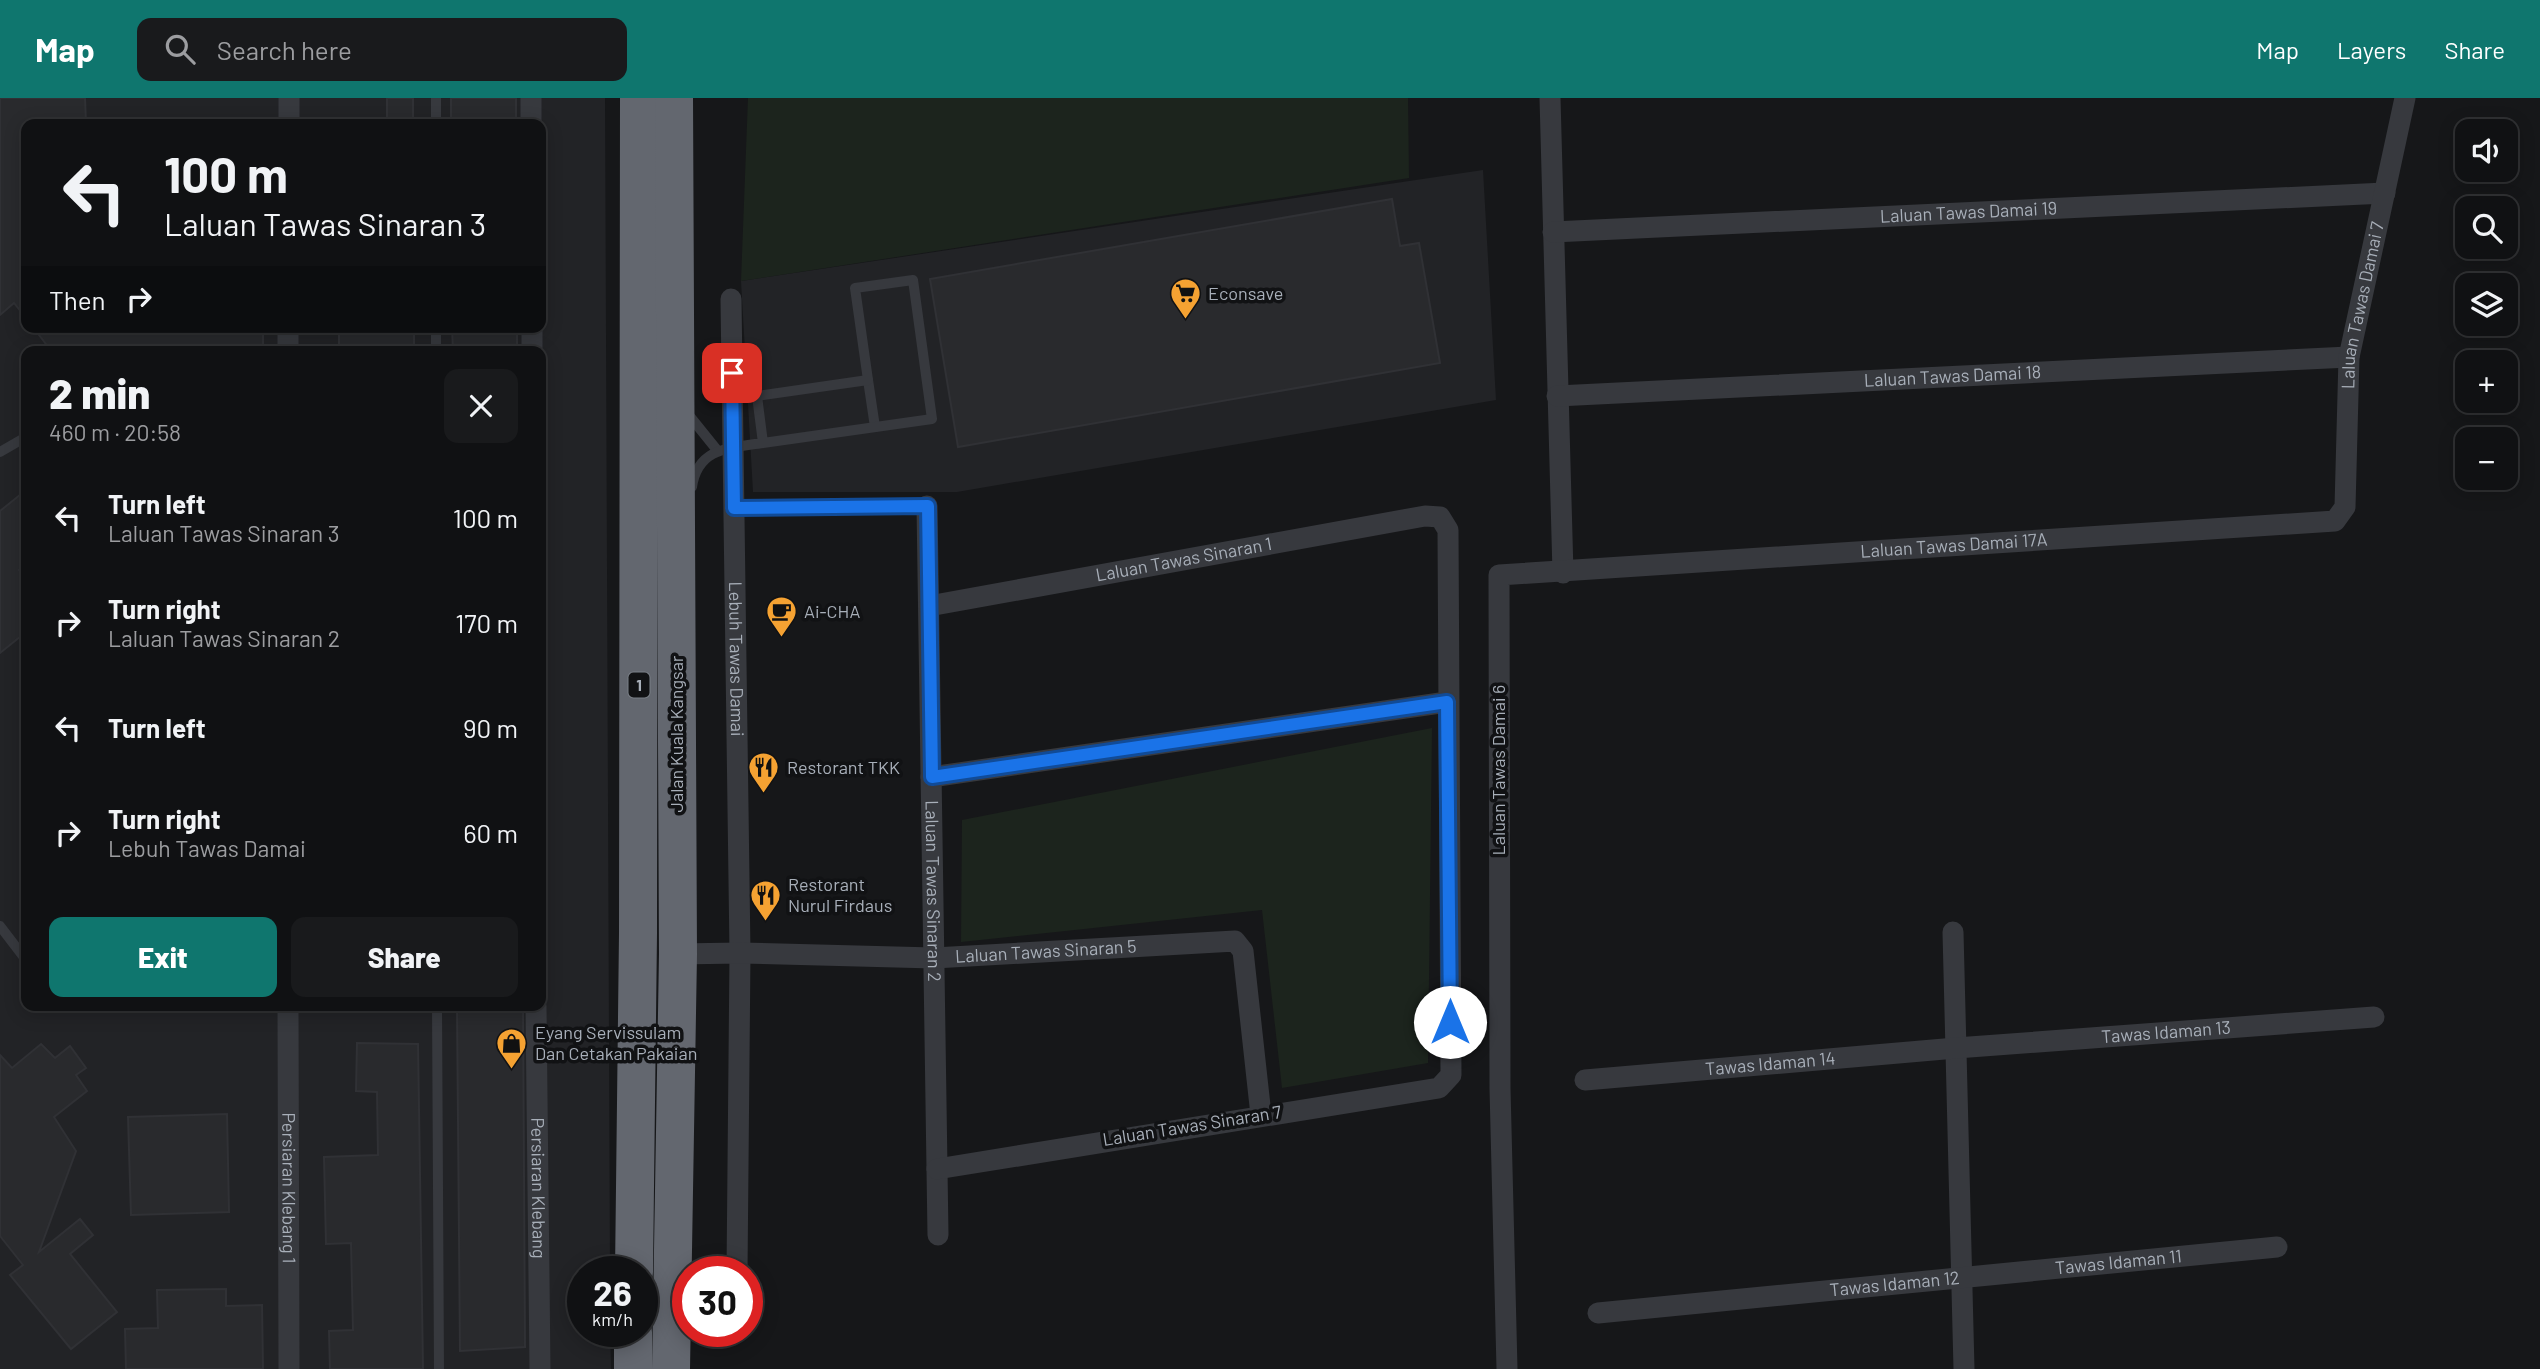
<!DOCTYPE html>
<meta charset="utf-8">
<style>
body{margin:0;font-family:Barlow,sans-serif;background:#191a1c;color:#f1f3f6;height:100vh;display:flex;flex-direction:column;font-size:26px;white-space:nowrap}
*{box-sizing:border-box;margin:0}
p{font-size:23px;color:#9c9da0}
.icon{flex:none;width:38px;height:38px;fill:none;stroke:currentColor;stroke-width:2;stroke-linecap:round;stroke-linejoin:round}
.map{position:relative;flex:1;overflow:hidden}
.side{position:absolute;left:21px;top:248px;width:525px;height:665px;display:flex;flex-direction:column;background:#101113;border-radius:14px;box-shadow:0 4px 18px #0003,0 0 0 2px #303133}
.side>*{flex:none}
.top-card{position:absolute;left:21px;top:21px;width:525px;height:214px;border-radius:14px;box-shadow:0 4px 18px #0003,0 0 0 2px #303133;background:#101113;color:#f1f3f6;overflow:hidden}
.buttons{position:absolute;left:2455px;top:21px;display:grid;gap:14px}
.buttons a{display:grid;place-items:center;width:63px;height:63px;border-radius:14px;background:#101113;box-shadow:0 4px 18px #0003,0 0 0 2px #303133;font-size:35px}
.speed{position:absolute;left:567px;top:1158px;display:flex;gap:14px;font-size:35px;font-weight:700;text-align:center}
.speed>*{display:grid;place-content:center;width:91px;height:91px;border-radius:50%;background:#101113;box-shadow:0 4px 18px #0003,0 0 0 2px #303133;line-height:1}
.speed small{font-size:18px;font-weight:400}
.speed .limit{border:10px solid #d22;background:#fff;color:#111}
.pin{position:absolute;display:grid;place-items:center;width:60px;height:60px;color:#fff;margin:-30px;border-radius:14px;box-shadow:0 4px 10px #0006}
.me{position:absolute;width:77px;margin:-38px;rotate:0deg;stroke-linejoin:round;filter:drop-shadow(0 0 5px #0008)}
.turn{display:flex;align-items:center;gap:24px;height:147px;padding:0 28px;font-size:32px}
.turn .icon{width:91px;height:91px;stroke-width:2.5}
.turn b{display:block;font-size:49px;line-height:60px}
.then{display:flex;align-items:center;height:66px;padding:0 28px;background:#0003;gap:14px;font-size:26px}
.round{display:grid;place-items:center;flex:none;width:74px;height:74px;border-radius:14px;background:#191a1c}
.headline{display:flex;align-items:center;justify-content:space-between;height:119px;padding:0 28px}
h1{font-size:42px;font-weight:800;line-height:52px}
.primary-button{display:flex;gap:14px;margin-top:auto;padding:14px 28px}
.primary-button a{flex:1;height:80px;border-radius:14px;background:#0f766e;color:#fff;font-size:28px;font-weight:800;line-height:80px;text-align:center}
.primary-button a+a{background:#191a1c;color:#f1f3f6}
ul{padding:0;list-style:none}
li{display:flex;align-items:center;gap:21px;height:105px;padding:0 28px}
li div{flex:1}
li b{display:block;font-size:26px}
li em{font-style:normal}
header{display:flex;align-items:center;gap:42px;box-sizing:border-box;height:98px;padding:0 35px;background:#0f766e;color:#fff}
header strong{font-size:33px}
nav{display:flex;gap:38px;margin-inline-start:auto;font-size:24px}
.search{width:490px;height:63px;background:#191a1c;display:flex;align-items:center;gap:18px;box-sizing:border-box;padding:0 24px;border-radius:14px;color:#9c9da0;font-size:26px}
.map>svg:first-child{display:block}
</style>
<header>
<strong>Map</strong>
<div class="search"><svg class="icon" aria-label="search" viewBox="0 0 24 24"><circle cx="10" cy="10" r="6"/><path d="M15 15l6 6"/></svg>Search here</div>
<nav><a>Map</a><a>Layers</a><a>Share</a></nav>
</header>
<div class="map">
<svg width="2540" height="1271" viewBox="0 0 2540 1271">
<rect width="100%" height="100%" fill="#161719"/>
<!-- built -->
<g fill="#222326" fill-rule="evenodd">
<path d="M0 0H605L610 1174H583V1234H610L611 1271H0ZM26 26H541V229H26ZM26 254H541V908H26Z"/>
<polygon points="1483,72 1496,302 957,394 753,394 741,183"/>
</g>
<!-- green -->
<g fill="#1c241d">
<polygon points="748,0 1408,0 1409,80 741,183"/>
<polygon points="1432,630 1428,965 1282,990 1262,812 961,844 962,722"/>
</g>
<!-- building -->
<g fill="#292a2d" stroke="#303135" stroke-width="2">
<polygon points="0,0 85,0 86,26 26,26 26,220 14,205 0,217"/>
<rect x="387" y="0" width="26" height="26"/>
<rect x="451" y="0" width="65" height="26"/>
<polygon points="1392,101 1400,148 1419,145 1440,265 958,349 930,181"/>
<polygon points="33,229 263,229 263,254 52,254"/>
<rect x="339" y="229" width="75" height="25"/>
<polygon points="452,229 517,229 517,254 453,254"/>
<polygon points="26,392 26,466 19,472 26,482 26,534 0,555 0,413"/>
<polygon points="457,908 523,908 525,1249 460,1253"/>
<polygon points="357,945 418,946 423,1271 330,1271 329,1233 353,1232 351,1145 326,1146 324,1059 378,1057 377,994 356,993"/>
<polygon points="41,946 55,960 70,948 86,970 76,977 87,993 54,1019 76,1053 39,1154 80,1121 93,1137 70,1156 117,1214 71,1251 10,1177 23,1167 0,1138 0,957 12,970"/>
<polygon points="227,1016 229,1114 131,1117 128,1019"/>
<polygon points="226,1191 226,1208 262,1207 263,1271 126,1271 125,1231 158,1230 157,1192"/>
</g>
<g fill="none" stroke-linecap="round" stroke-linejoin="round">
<!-- lane -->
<g stroke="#37393e" stroke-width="10">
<polyline points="436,0 436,26"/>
<polyline points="436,229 436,254"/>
<polyline points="868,282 875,329"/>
<polyline points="688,316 717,352"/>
<polyline points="0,354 26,339"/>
<path d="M692 389C698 349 730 350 763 345L757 298 868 282 855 190 913 182 932 321 763 345"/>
<polyline points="734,410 927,408"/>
<polyline points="0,828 26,862"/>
<polyline points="437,908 439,1271"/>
</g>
<!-- street -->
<g stroke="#37393e" stroke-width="21">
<polyline points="531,0 531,26"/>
<polyline points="1550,0 1563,475"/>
<polyline points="289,26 289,0"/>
<path id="s1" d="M1553 134 2385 95"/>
<path id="s2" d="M731 201 740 855 737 1174"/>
<polyline points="532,229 532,254"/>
<polyline points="288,254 288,229"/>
<path id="s3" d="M1557 298 2349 259"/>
<path id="s4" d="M927 408 938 1137"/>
<path id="s5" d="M929 508 1425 418 1440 419 1448 432 1451 977 1439 990 937 1071"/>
<polyline points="931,679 1447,604"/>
<polyline points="1953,834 1964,1271"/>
<path id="s6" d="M678 856 740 855 934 860 1235 843 1243 853 1261 1017"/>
<path id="s7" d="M288 908 289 1271"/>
<path id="s8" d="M536 908 540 1271"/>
<path id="s9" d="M1585 982 1956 950 2374 919"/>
<path id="s10" d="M1598 1215 2277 1149"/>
<path id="s11" d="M1507 1271 1500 990 1499 477 2335 423 2345 409 2349 259 2405 0"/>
</g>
<!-- highway -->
<g stroke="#63676f" stroke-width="38">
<polyline points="634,1174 638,835 639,0"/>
<polyline points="633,1271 633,1234"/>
<polyline points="671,1271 678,856 674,0"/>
</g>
</g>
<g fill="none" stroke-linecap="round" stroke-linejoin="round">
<defs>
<polyline id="route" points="732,275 734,410 928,408 932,679 1447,604 1450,924"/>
</defs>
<!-- route casing -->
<use href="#route" stroke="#114b97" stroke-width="18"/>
<!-- route -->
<use href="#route" stroke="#1a73e8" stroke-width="12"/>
</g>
<!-- icons -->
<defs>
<symbol id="supermarket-pin" viewBox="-11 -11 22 30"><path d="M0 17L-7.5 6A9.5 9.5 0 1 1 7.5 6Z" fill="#f5a232" stroke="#111214"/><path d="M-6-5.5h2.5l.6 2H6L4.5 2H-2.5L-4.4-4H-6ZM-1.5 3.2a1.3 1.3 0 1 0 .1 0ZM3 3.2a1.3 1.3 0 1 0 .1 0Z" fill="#111"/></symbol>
<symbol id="cafe-pin" viewBox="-11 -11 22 30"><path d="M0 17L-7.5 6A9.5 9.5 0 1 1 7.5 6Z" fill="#f5a232" stroke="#111214"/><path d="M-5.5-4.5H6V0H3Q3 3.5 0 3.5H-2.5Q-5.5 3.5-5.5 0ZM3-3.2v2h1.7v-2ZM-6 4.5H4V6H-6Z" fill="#111"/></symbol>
<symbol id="restaurant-pin" viewBox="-11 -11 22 30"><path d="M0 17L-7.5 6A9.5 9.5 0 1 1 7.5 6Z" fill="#f5a232" stroke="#111214"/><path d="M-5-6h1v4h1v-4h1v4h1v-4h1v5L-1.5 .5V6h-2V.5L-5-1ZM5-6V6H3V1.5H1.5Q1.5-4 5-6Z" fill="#111"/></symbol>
<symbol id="shop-pin" viewBox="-11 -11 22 30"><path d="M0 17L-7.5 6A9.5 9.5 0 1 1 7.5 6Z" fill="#f5a232" stroke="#111214"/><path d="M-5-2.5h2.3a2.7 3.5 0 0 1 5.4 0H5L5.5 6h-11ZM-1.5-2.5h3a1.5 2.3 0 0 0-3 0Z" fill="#111"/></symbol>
</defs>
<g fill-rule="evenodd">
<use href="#supermarket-pin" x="1168" y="178" width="35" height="47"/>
<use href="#cafe-pin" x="764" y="496" width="35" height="47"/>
<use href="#restaurant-pin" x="746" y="652" width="35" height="47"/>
<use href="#restaurant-pin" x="748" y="780" width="35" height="47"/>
<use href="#shop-pin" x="494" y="928" width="35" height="47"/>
</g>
<g text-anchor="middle" stroke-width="7" stroke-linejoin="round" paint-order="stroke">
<!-- shield labels -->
<rect fill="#111214" stroke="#7b8088" stroke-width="2" x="628.5" y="574.5" width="21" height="25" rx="5"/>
<g font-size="16" font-weight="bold" fill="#a8afb9">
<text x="639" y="593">1</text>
</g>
<!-- street labels -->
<g font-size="18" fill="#a8afb9" stroke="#111214">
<text dy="6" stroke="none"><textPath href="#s1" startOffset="416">Laluan Tawas Damai 19</textPath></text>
<text dy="6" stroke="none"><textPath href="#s11" startOffset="1852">Laluan Tawas Damai 7</textPath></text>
<text dy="6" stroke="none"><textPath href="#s3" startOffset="396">Laluan Tawas Damai 18</textPath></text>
<text dy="6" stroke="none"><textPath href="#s11" startOffset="1250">Laluan Tawas Damai 17A</textPath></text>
<text dy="6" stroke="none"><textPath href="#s5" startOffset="259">Laluan Tawas Sinaran 1</textPath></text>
<text dy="6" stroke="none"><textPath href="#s2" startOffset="360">Lebuh Tawas Damai</textPath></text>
<text transform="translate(677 636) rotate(-90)" y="6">Jalan Kuala Kangsar</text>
<text transform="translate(1499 672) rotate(-90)" y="6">Laluan Tawas Damai 6</text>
<text dy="6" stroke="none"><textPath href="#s4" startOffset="385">Laluan Tawas Sinaran 2</textPath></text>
<text dy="6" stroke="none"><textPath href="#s6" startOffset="368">Laluan Tawas Sinaran 5</textPath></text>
<text dy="6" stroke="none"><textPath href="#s9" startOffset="583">Tawas Idaman 13</textPath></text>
<text dy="6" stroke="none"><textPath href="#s9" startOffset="186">Tawas Idaman 14</textPath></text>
<text transform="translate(1192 1028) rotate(-9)" y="6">Laluan Tawas Sinaran 7</text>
<text dy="6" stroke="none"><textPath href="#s7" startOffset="182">Persiaran Klebang 1</textPath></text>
<text dy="6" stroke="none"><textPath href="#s8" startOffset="182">Persiaran Klebang</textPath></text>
<text dy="6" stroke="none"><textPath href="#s10" startOffset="523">Tawas Idaman 11</textPath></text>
<text dy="6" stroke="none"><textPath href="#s10" startOffset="298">Tawas Idaman 12</textPath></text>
</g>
<!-- poi labels -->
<g font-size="18" fill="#a8afb9" stroke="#111214" text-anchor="start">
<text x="1208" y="202">Econsave</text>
<text x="804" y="520">Ai-CHA</text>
<text x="787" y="676">Restorant TKK</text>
<text x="788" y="793">Restorant<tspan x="788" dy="21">Nurul Firdaus</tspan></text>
<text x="535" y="941">Eyang Servissulam<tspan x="535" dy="21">Dan Cetakan Pakaian</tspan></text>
</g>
</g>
</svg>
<div class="buttons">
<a><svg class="icon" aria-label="sound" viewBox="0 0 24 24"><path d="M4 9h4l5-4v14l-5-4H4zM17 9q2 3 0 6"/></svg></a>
<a><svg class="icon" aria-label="search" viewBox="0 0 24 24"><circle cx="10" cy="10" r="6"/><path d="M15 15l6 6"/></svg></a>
<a><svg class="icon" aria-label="layers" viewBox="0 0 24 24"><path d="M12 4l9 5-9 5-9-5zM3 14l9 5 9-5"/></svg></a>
<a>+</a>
<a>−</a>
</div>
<div class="speed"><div>26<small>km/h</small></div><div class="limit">30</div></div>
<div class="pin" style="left:732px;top:275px;background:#d93025"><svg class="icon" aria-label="arrive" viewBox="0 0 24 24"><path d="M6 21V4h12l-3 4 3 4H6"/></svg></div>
<svg class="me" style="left:1450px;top:924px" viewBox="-20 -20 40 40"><circle r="19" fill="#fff"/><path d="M0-13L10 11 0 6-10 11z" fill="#1a73e8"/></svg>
<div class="top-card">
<div class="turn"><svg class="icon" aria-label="left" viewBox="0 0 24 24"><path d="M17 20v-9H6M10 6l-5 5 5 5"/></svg><div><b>100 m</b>Laluan Tawas Sinaran 3</div></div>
<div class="then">Then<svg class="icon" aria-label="right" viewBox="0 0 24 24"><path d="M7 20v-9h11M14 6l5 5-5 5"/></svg></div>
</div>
<section class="side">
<div class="headline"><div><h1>2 min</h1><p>460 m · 20:58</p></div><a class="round"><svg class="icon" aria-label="close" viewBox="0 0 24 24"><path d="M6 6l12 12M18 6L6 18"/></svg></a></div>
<ul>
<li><svg class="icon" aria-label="left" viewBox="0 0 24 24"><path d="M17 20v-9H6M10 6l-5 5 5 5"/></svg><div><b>Turn left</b><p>Laluan Tawas Sinaran 3</p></div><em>100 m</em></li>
<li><svg class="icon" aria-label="right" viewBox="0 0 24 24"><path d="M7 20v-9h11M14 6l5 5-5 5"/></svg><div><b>Turn right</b><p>Laluan Tawas Sinaran 2</p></div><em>170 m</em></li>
<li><svg class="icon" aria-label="left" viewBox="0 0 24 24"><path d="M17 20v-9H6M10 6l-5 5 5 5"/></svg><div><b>Turn left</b></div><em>90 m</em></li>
<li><svg class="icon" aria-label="right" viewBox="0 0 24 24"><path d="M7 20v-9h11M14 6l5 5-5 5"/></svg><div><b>Turn right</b><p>Lebuh Tawas Damai</p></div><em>60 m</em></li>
</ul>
<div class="primary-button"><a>Exit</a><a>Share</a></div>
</section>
</div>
